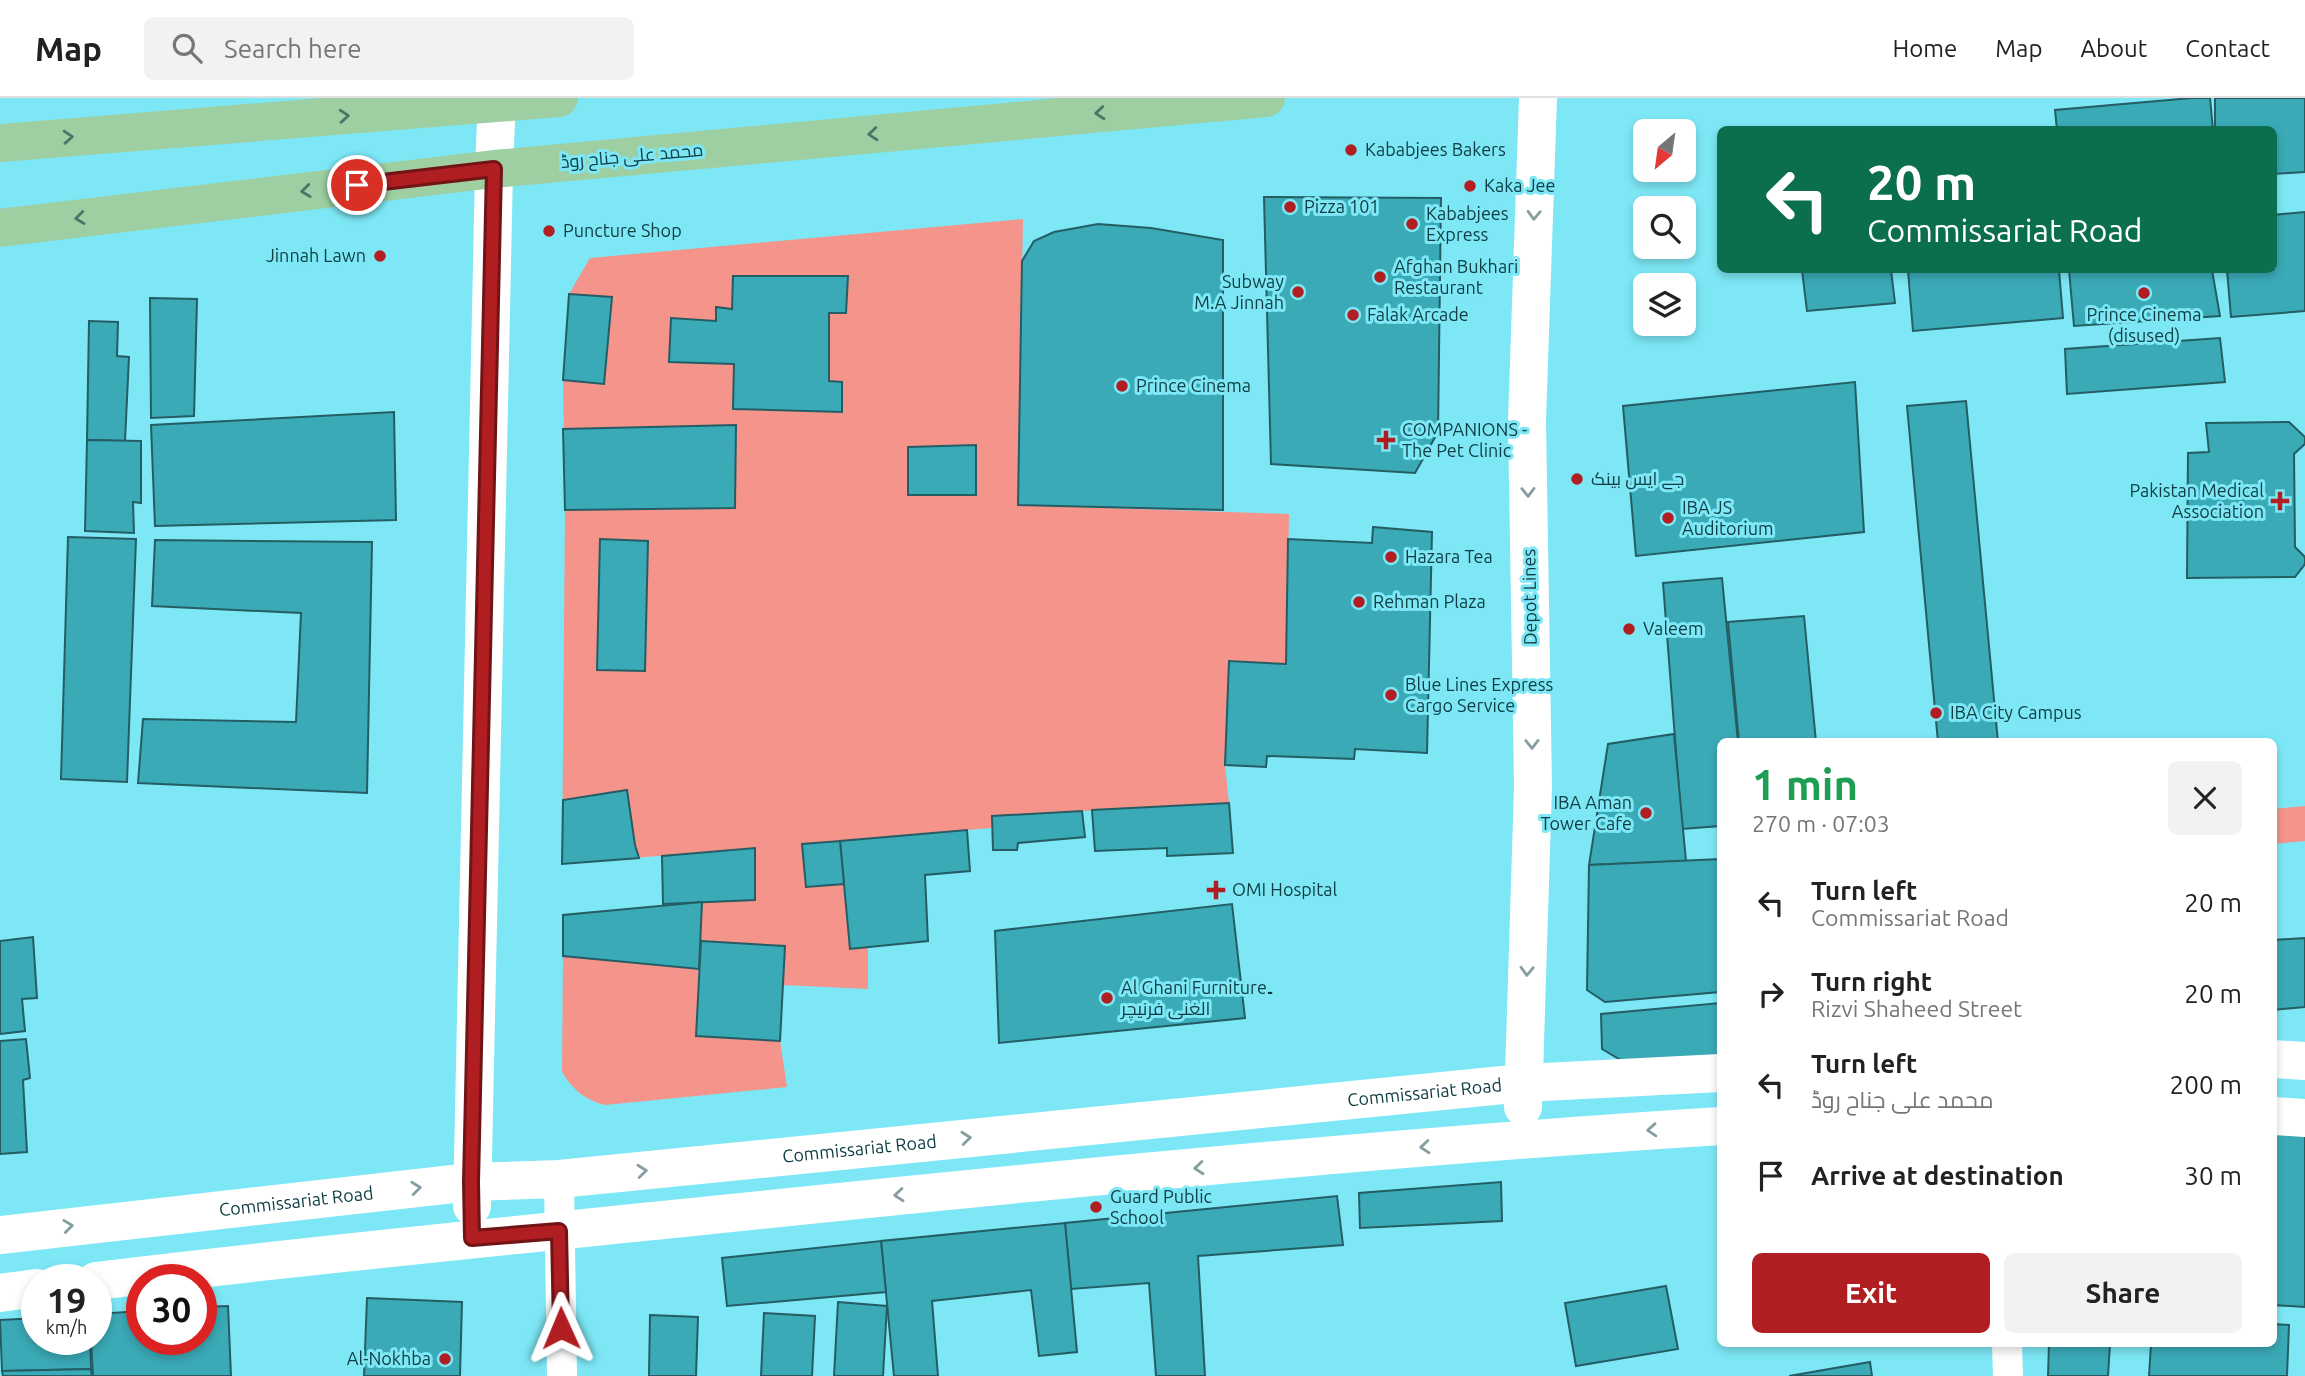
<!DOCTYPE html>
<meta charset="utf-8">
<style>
body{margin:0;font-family:Ubuntu,Cairo,sans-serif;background:#f2f2f2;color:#222;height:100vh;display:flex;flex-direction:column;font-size:26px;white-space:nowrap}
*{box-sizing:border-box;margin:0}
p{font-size:23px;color:#767676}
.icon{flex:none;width:38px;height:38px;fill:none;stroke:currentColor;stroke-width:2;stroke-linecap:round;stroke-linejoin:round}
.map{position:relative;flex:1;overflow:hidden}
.sheet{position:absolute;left:1717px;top:640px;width:560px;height:609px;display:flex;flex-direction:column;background:#fff;border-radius:10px;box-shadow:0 4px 10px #0003}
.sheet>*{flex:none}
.guide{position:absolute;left:1717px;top:28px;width:560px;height:147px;border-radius:10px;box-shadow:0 4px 10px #0003;background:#0b6e4f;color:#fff;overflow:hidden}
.needle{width:46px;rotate:209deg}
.buttons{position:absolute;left:1633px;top:21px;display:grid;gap:14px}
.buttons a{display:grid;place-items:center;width:63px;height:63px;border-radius:10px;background:#fff;box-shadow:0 4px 10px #0003;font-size:35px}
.speed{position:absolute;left:21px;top:1166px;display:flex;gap:14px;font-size:35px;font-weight:700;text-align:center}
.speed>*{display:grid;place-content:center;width:91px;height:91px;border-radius:50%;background:#fff;box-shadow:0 4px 10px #0003;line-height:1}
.speed small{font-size:18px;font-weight:400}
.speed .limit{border:10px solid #d22;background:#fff;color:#111}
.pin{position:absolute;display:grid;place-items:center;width:60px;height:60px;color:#fff;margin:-30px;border:4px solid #fff;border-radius:50%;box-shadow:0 2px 7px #0007}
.me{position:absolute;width:77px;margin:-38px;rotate:359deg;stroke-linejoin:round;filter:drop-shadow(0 0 5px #0008)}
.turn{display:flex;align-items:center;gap:24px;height:147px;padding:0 35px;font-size:32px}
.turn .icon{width:91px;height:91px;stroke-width:2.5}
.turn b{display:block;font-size:49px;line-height:60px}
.round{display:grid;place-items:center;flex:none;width:74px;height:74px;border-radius:10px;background:#f2f2f2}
.overview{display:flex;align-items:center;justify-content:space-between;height:119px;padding:0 35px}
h1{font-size:42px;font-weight:700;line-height:52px;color:#1e9e55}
.action{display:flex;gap:14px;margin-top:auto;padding:14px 35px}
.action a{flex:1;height:80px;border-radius:10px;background:#b01e21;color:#fff;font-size:28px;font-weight:700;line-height:80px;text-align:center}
.action a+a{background:#f2f2f2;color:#222}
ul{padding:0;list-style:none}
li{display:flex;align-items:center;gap:21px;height:91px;padding:0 35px}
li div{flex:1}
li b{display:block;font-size:26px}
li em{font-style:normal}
header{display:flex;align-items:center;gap:42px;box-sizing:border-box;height:98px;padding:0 35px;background:#fff;border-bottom:2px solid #e0e0e0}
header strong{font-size:33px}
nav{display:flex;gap:38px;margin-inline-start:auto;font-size:24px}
.search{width:490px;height:63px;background:#f2f2f2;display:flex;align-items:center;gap:18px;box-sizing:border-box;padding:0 24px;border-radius:10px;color:#767676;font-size:26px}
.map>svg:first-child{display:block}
</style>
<header>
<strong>Map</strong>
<div class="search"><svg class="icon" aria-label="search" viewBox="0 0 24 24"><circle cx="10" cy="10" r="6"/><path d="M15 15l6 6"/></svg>Search here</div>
<nav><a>Home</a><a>Map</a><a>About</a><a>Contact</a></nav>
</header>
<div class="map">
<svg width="2305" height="1278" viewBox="0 0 2305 1278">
<rect width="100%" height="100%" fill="#7de7f5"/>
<!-- green -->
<g fill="#f5948a">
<polygon points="1023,121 1018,407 1289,416 1286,566 1229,563 1225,667 1229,705 993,718 991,730 802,746 807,789 844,786 868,849 868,891 783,887 785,848 701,843 702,804 754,750 562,766 565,412 563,282 569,196 590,160"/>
<polygon points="2305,708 2305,743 2273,746 2273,711"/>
<path d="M563 858 699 871 696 938 780 943 787 989 605 1007C585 1002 573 992 562 974Z"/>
</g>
<!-- building -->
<g fill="#3aaab7" stroke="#245d64" stroke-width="2">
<polygon points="2192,0 2210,0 2213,32 2057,32 2055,12"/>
<polygon points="2215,0 2305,0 2305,74 2273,76 2273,32 2215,32"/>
<polygon points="1264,99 1441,100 1438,334 1415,375 1271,366"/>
<polygon points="2305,114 2305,213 2231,219 2227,172 2273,172 2273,117"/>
<polygon points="1098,126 1151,130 1223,142 1223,412 1018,407 1022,163 1034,143 1054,134"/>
<polygon points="1802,172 1891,172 1895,205 1807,213"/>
<polygon points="1918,172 2059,172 2063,220 1913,233 1908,173"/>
<polygon points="2069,172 2212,172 2220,218 2074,228"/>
<polygon points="733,178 848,178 846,215 829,215 829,283 842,284 842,314 733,311 734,266 669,264 671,220 716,223 716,209 732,211"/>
<polygon points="569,196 612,199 604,286 563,282"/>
<polygon points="150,200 197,201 194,318 151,320"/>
<polygon points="89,223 118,224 117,258 129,259 125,343 87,342"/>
<polygon points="2220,240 2225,284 2067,296 2065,251"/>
<polygon points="1855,284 1864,434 1636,458 1623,308"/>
<polygon points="1966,303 1998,644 1938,644 1907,308"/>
<polygon points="394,314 396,422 155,428 151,327"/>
<polygon points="2289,324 2305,339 2305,346 2294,356 2295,449 2305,459 2305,466 2295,479 2187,480 2188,355 2209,354 2206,325"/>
<polygon points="736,327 735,410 565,412 563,331"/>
<polygon points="87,342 141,343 141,405 133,404 134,435 85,433"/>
<polygon points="976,347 976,397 908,397 908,349"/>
<polygon points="1373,429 1432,434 1427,655 1355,651 1354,661 1267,658 1266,669 1225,667 1229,563 1286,566 1288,441 1372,445"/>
<polygon points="68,439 136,441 127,684 61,681"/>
<polygon points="600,441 648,443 645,573 597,572"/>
<polygon points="155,442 372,444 367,695 138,685 143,621 296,624 301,515 152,508"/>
<polygon points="1722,480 1738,644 1720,644 1720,728 1682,731 1663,485"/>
<polygon points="1804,518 1816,644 1739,644 1728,524"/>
<polygon points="1674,636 1686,763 1589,767 1608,646"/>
<polygon points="627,692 635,747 639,760 562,766 563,702"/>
<polygon points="1229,705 1233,755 1167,758 1167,750 1095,753 1092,712"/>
<polygon points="1082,713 1085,739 1018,745 1017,752 993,752 992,718"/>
<polygon points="967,732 970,773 925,777 928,843 850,851 840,743"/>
<polygon points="840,743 844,786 806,789 802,746"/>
<polygon points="755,750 755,802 663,806 662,758"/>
<polygon points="1720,761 1720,894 1605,904 1587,892 1589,767"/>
<polygon points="702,804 699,871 563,858 563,817"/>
<polygon points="1232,806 1245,920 999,945 995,833"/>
<polygon points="33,839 37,900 22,901 25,933 0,936 0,843"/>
<polygon points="2305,840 2305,909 2273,912 2273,842"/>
<polygon points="701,843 785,848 780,943 696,938"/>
<polygon points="1720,905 1720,962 1634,970 1602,951 1601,916"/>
<polygon points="26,941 30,980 23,982 27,1054 0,1056 0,943"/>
<polygon points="2273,1036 2305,1037 2305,1209 2273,1207"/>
<polygon points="1501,1084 1502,1123 1360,1130 1359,1095"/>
<polygon points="1337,1098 1343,1147 1198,1158 1205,1278 1156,1278 1149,1185 1071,1191 1065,1125"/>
<polygon points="1065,1125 1077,1254 1039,1258 1031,1192 932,1203 938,1278 894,1278 881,1143"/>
<polygon points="881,1143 886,1194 727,1208 722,1160"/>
<polygon points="1666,1188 1678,1251 1576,1268 1565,1205"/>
<polygon points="367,1200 462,1204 460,1278 364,1278"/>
<polygon points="838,1204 887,1208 883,1278 834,1278"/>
<polygon points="228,1208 231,1278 93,1278 91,1241 96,1241 96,1216 142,1213 142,1241 201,1241 201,1209"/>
<polygon points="764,1215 815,1218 812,1278 761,1278"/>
<polygon points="650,1217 698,1219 696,1278 649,1278"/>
<polygon points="37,1220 37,1241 90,1241 91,1271 2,1273 0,1222"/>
<polygon points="2273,1226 2289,1227 2287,1278 2149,1278 2151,1246 2273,1246"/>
<polygon points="2049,1246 2110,1246 2108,1278 2048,1278"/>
<polygon points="1870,1264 1872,1278 1789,1278"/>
<polygon points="91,1271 92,1278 3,1278 2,1273"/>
</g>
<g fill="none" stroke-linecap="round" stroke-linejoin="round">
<!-- minor -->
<g stroke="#fff" stroke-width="30">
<polyline points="559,1081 562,1278"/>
<polyline points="2007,1246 2008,1278"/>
</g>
<!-- tertiary -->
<g stroke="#fff" stroke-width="38">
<polyline points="2273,961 2305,963"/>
<polyline points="1523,1009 1533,688 1527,323 1538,0"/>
<polyline points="2273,1018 2305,1020"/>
<polyline points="472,1108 494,71"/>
<path id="s1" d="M0 1137 471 1084 559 1081 1523 985 1720 975"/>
<path d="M96 1183C292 1159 487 1140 683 1120 1028 1084 1374 1050 1720 1028"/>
<polyline points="0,1195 37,1190"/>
</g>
<!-- secondary -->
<polyline stroke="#fff" stroke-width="38" points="494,71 497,0"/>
<!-- trunk -->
<g stroke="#9ecfa2" stroke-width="38">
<polyline points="0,45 559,0"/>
<polyline points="0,130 494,71 1266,0"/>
</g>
</g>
<!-- one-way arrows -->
<defs><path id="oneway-chevron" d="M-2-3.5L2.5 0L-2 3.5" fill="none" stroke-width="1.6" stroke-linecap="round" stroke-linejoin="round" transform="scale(1.75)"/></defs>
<g stroke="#487769">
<use href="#oneway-chevron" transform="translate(1100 15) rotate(175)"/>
<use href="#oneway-chevron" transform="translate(344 18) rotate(-4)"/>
<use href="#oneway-chevron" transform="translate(873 36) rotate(175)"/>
<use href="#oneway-chevron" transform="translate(68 39) rotate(-4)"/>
<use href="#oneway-chevron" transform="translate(306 93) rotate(173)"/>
<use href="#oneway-chevron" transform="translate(80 120) rotate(173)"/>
</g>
<g stroke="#869ea1">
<use href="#oneway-chevron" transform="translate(1534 117) rotate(92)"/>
<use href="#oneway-chevron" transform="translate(1528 394) rotate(89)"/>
<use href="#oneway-chevron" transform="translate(1532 646) rotate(89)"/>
<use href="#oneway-chevron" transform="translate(1527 873) rotate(92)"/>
<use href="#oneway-chevron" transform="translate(1652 1032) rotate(176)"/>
<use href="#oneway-chevron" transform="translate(966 1040) rotate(-6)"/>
<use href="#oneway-chevron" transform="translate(1425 1049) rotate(175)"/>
<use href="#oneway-chevron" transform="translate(1199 1070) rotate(175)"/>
<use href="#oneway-chevron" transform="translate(642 1073) rotate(-6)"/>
<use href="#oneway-chevron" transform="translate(416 1090) rotate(-6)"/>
<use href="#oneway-chevron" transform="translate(899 1097) rotate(175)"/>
<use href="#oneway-chevron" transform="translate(68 1128) rotate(-7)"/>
</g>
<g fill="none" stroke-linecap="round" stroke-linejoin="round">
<defs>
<polyline id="route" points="357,87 494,71 471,1084 472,1140 559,1133 561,1230"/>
</defs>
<!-- route casing -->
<use href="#route" stroke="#721415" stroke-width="18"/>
<!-- route -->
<use href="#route" stroke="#b01e21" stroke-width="12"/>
</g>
<!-- markers -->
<g fill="#b01e21" stroke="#7de7f5" stroke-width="2.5">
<circle cx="1351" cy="52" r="7"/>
<circle cx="1470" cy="88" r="7"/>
<circle cx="1290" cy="109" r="7"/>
<circle cx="1412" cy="126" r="7"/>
<circle cx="549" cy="133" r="7"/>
<circle cx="380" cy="158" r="7"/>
<circle cx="1380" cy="179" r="7"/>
<circle cx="1298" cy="194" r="7"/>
<circle cx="2144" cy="195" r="7"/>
<circle cx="1353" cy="217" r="7"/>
<circle cx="1122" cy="288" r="7"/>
<path d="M1382.5 331.5h7v7h7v7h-7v7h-7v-7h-7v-7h7z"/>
<circle cx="1577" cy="381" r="7"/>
<path d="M2276.5 392.5h7v7h7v7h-7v7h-7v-7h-7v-7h7z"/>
<circle cx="1668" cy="420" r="7"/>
<circle cx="1391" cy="459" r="7"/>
<circle cx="1359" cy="504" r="7"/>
<circle cx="1629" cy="531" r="7"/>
<circle cx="1391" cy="597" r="7"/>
<circle cx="1936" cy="615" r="7"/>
<circle cx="1646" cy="715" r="7"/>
<path d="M1212.5 781.5h7v7h7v7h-7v7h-7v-7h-7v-7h7z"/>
<circle cx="1107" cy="900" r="7"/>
<circle cx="1096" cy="1109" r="7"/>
<circle cx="445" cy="1261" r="7"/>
</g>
<g text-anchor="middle" stroke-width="6" stroke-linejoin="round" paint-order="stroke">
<!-- poi labels -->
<g font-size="18" fill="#0e3d43" stroke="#7de7f5" text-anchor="start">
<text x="1365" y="58">Kababjees Bakers</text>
<text x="1484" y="94">Kaka Jee</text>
<text x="1304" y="115">Pizza 101</text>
<text x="1426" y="122">Kababjees<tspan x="1426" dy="21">Express</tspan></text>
<text x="563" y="139">Puncture Shop</text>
<text x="366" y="164" text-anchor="end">Jinnah Lawn</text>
<text x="1394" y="175">Afghan Bukhari<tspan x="1394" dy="21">Restaurant</tspan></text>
<text x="1284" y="190" text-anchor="end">Subway<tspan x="1284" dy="21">M.A Jinnah</tspan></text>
<text x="1367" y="223">Falak Arcade</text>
<text x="2144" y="223" text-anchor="middle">Prince Cinema<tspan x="2144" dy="21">(disused)</tspan></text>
<text x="1136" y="294">Prince Cinema</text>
<text x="1402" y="338">COMPANIONS -<tspan x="1402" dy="21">The Pet Clinic</tspan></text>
<text x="1591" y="387">جے ایس بینک</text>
<text x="2264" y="399" text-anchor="end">Pakistan Medical<tspan x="2264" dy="21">Association</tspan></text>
<text x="1682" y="416">IBA JS<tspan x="1682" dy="21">Auditorium</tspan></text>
<text x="1405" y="465">Hazara Tea</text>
<text x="1373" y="510">Rehman Plaza</text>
<text x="1643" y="537">Valeem</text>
<text x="1405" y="593">Blue Lines Express<tspan x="1405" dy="21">Cargo Service</tspan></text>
<text x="1950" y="621">IBA City Campus</text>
<text x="1632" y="711" text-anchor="end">IBA Aman<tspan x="1632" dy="21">Tower Cafe</tspan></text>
<text x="1232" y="798">OMI Hospital</text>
<text x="1121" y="896">Al Ghani Furniture۔<tspan x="1121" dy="21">الغنی فرنیچر</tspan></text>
<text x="1110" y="1105">Guard Public<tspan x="1110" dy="21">School</tspan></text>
<text x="431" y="1267" text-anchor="end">Al-Nokhba</text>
</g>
<!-- street labels -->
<g font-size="18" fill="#0e3d43" stroke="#7de7f5">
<text transform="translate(632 58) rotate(-5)" y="6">محمد علی جناح روڈ</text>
<text transform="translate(1530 499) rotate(-91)" y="6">Depot Lines</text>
<text dy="6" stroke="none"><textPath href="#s1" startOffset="1432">Commissariat Road</textPath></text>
<text dy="6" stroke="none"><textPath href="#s1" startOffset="864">Commissariat Road</textPath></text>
<text dy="6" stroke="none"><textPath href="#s1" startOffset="298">Commissariat Road</textPath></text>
</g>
</g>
</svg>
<div class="buttons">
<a><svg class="needle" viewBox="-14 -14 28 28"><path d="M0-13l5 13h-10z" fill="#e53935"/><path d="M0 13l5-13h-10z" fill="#767676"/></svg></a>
<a><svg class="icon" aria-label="search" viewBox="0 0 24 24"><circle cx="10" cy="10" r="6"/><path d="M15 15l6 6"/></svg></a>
<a><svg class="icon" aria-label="layers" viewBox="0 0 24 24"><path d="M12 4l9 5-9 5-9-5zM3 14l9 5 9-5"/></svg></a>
</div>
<div class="speed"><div>19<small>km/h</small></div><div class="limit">30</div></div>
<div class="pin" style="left:357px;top:87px;background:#d93025"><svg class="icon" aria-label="arrive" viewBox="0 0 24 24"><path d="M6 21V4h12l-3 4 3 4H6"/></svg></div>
<svg class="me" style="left:561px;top:1230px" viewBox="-20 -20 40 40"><path d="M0-17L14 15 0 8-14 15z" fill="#b01e21" stroke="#fff" stroke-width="4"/></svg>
<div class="guide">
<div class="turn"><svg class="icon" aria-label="left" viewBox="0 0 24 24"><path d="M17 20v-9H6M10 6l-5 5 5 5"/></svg><div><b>20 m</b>Commissariat Road</div></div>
</div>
<section class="sheet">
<div class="overview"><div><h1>1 min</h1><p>270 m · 07:03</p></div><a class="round"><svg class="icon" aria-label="close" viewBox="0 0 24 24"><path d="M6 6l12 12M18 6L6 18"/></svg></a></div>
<ul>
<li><svg class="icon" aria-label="left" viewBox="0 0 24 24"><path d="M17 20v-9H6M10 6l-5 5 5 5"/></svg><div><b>Turn left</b><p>Commissariat Road</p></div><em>20 m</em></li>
<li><svg class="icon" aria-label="right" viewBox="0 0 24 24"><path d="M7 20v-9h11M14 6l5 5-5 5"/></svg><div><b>Turn right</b><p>Rizvi Shaheed Street</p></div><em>20 m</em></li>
<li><svg class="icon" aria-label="left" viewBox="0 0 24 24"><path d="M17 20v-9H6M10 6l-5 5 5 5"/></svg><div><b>Turn left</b><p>محمد علی جناح روڈ</p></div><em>200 m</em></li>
<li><svg class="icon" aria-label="arrive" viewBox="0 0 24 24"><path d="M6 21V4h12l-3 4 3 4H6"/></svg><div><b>Arrive at destination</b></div><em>30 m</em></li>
</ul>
<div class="action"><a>Exit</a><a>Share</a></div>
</section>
</div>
